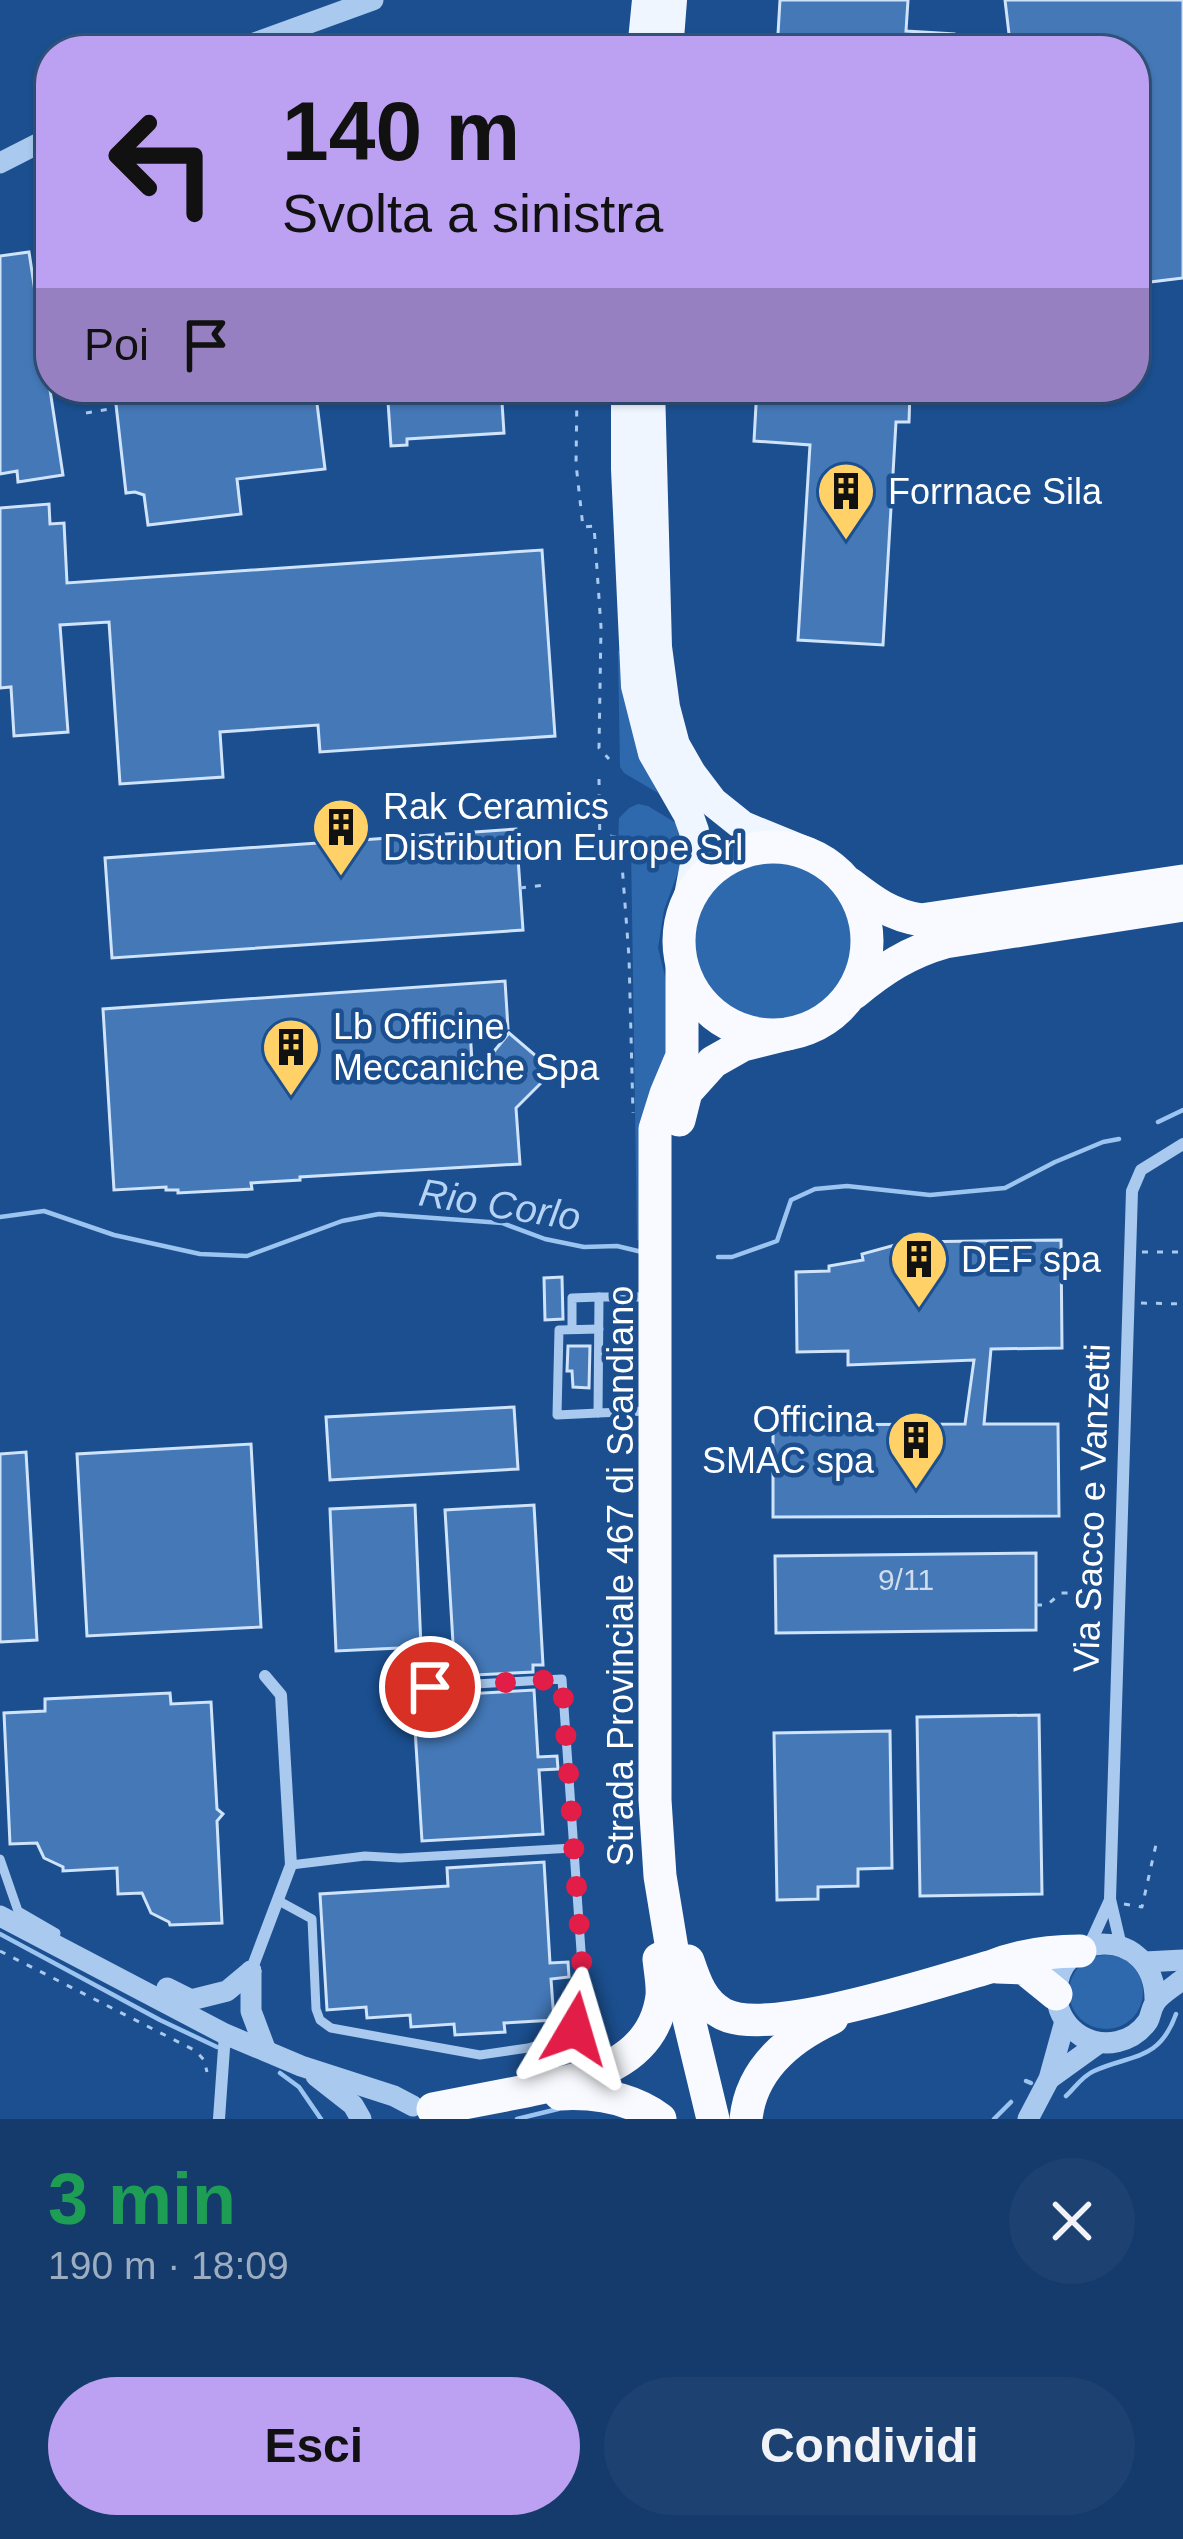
<!DOCTYPE html>
<html lang="it">
<meta charset="utf-8">
<style>
body{margin:0;font-family:Arial,sans-serif;background:#1d4271;color:#f1f3f6;height:100vh;display:flex;flex-direction:column;font-size:45px;white-space:nowrap}
*{box-sizing:border-box;margin:0}
p{font-size:39px;color:#9dadc1}
.icon{flex:none;width:66px;height:66px;fill:none;stroke:currentColor;stroke-width:2;stroke-linecap:round;stroke-linejoin:round}
.map{position:relative;height:2119px;overflow:hidden}
.sheet{display:flex;flex-direction:column;background:#143b6b;flex:1}
.sheet>*{flex:none}
.banner{position:absolute;left:36px;top:36px;width:1113px;height:366px;border-radius:48px;box-shadow:0 3px 9px #0004,0 0 0 3px #33557e;background:#bca0f2;color:#111;overflow:hidden}
.pin{position:absolute;display:grid;place-items:center;width:102px;height:102px;color:#fff;margin:-51px;border:6px solid #fff;border-radius:50%;box-shadow:0 3px 12px #0007}
.me{position:absolute;width:132px;margin:-66px;rotate:7deg;stroke-linejoin:round;filter:drop-shadow(0 0 9px #0008)}
.turn{display:flex;align-items:center;gap:42px;height:252px;padding:0 48px;font-size:54px}
.turn .icon{width:156px;height:156px;stroke-width:2.5}
.turn b{display:block;font-size:84px;line-height:102px}
.then{display:flex;align-items:center;height:114px;padding:0 48px;background:#0003;gap:24px;font-size:45px}
.round{display:grid;place-items:center;flex:none;width:126px;height:126px;border-radius:63px;background:#1d4271}
.overview{display:flex;align-items:center;justify-content:space-between;height:204px;padding:0 48px}
h1{font-size:72px;font-weight:700;line-height:90px;color:#1e9e55}
.primary-button{display:flex;gap:24px;margin-top:auto;padding:24px 48px}
.primary-button a{flex:1;height:138px;border-radius:72px;background:#bca0f2;color:#111;font-size:48px;font-weight:700;line-height:138px;text-align:center}
.primary-button a+a{background:#1d4271;color:#f1f3f6}
.map>svg:first-child{display:block}
</style>
<div class="map">
<svg width="1183" height="2119" viewBox="0 0 1183 2119">
<rect width="100%" height="100%" fill="#1b4f8f"/>
<!-- green -->
<g fill="#2e69ad">
<polygon points="618,651 622,651 647,771 658,793 624,773 620,767"/>
<polygon points="638,804 648,806 676,823 683,846 681,864 664,910 658,948 672,1004 649,1240 637,1240 631,847 618,845 619,818 629,808"/>
<circle cx="772" cy="941" r="84"/>
<circle cx="1106" cy="1992" r="37"/>
</g>
<g fill="none" stroke-linecap="round" stroke-linejoin="round">
<!-- stream -->
<g stroke="#9cc4f0" stroke-width="4.5">
<polyline points="1158,1122 1183,1110"/>
<polyline points="0,1217 44,1211 114,1235 200,1254 247,1256 342,1221 379,1214 502,1223 545,1239 584,1247 617,1246 642,1252"/>
<polyline points="718,1257 732,1257 777,1241 791,1200 815,1189 847,1186 930,1195 1005,1188 1055,1162 1103,1142 1119,1139"/>
<polyline points="0,1934 160,2020 217,2047"/>
<polyline points="280,2073 299,2087 321,2119"/>
<polyline points="1026,2081 1031,2083"/>
<path d="M1066 2096C1074 2089 1082 2076 1094 2071 1131 2054 1159 2062 1176 2014"/>
<polyline points="517,2119 558,2109"/>
<polyline points="994,2119 1011,2102"/>
</g>
</g>
<!-- building -->
<g fill="#4478b7" stroke="#cfe3fa" stroke-width="3">
<polygon points="780,0 908,0 906,31 954,34 953,51 777,51"/>
<polygon points="1005,0 1183,0 1183,278 1150,282 1148,264 1134,265 1134,51 1011,51"/>
<polygon points="29,252 63,475 18,482 17,471 0,474 0,256"/>
<polygon points="114,387 315,387 325,469 237,479 241,514 148,525 144,495 135,492 126,493"/>
<polygon points="387,387 501,387 504,433 407,439 407,445 391,446"/>
<polygon points="757,387 881,387 881,389 910,391 909,422 896,422 883,645 798,640 810,445 754,441"/>
<polygon points="49,504 50,524 64,523 67,583 542,550 555,736 320,752 318,725 220,732 223,777 120,784 109,622 60,625 68,732 14,736 11,687 0,688 0,508"/>
<polygon points="516,829 523,930 112,958 105,858"/>
<polygon points="505,981 508,1028 470,1030 473,1077 509,1033 543,1062 544,1080 516,1108 520,1164 300,1177 300,1180 251,1183 252,1189 178,1193 178,1190 166,1190 166,1187 114,1190 103,1009"/>
<polygon points="1061,1240 1062,1348 991,1349 984,1424 1058,1424 1059,1516 773,1517 773,1425 965,1424 974,1360 848,1365 848,1351 797,1352 796,1272 829,1271 829,1266 863,1260 862,1254 906,1242"/>
<polygon points="562,1277 563,1319 545,1320 544,1278"/>
<polygon points="568,1346 590,1346 589,1388 573,1387 572,1371 567,1371"/>
<polygon points="514,1407 518,1469 330,1480 326,1417"/>
<polygon points="251,1444 261,1627 87,1636 77,1454"/>
<polygon points="26,1452 37,1640 0,1642 0,1454"/>
<polygon points="415,1505 421,1647 336,1651 330,1509"/>
<polygon points="534,1505 543,1665 533,1665 533,1672 455,1676 445,1510"/>
<polygon points="1036,1553 1036,1630 776,1633 775,1556"/>
<polygon points="534,1690 538,1757 557,1756 558,1769 539,1770 543,1834 422,1841 413,1697"/>
<polygon points="170,1693 171,1704 211,1702 217,1809 223,1814 217,1821 222,1923 170,1925 169,1922 151,1913 142,1893 118,1894 117,1868 63,1871 63,1867 44,1858 37,1843 10,1844 4,1713 45,1711 45,1699"/>
<polygon points="1039,1715 1042,1894 920,1896 917,1717"/>
<polygon points="890,1731 892,1868 858,1869 858,1886 818,1887 818,1899 777,1900 774,1733"/>
<polygon points="544,1862 550,1963 568,1962 569,1977 551,1979 554,2020 504,2023 505,2032 455,2035 454,2024 411,2027 410,2015 367,2018 366,2007 327,2010 320,1894 448,1886 447,1868"/>
</g>
<g fill="none" stroke-linecap="round" stroke-linejoin="round">
<!-- path -->
<g stroke="#a9c9ee" stroke-width="3" stroke-dasharray="6 9" stroke-linecap="butt">
<polyline points="588,387 577,393 576,464 583,527 594,526 601,627 599,748 609,759"/>
<polyline points="86,413 116,408"/>
<polyline points="599,779 600,850"/>
<polyline points="610,836 620,838 629,957 633,1113"/>
<polyline points="520,888 546,885"/>
<polyline points="1142,1252 1183,1252"/>
<polyline points="1141,1303 1183,1304"/>
<polyline points="1036,1605 1047,1605 1061,1593 1092,1593"/>
<polyline points="1124,1904 1142,1907 1157,1840"/>
<polyline points="0,1951 196,2051 204,2060 207,2072"/>
</g>
<!-- service -->
<g stroke="#a9c9ee" stroke-width="9">
<polyline points="646,1297 599,1297 598,1413 647,1411"/>
<polyline points="572,1329 572,1298 599,1297"/>
<polyline points="598,1413 557,1415 559,1330 599,1329"/>
<polyline points="0,1859 18,1911 56,1933 54,1945"/>
<polyline points="291,1865 365,1856 400,1858 573,1848"/>
<polyline points="279,1901 312,1919 316,2009 320,2020 331,2028 480,2055 528,2048 561,2038 575,2029 585,2008 562,1679 389,1689"/>
</g>
<!-- minor -->
<g stroke="#a9c9ee" stroke-width="12">
<polyline points="1089,1946 1110,1900"/>
<polyline points="1121,1946 1110,1899 1132,1191 1141,1170 1183,1144"/>
<polyline points="251,1971 291,1865 281,1695 265,1676"/>
<polyline points="219,2119 225,2034"/>
</g>
<!-- tertiary -->
<g stroke="#a9c9ee" stroke-width="21">
<polyline points="232,51 373,0"/>
<polyline points="0,163 51,137"/>
<polyline points="0,1916 225,2034 301,2066 394,2096 413,2106"/>
<polyline points="1145,1962 1183,1960"/>
<polyline points="251,1971 251,2011 266,2051"/>
<polyline points="167,1988 191,2000 227,1991 251,1971"/>
<path d="M1155 2002C1157 1924 1052 1927 1057 1998 1058 2014 1068 2028 1081 2036 1104 2049 1133 2043 1148 2021 1151 2015 1151 2009 1155 2003 1160 1994 1175 1986 1183 1979"/>
<polyline points="316,2076 353,2105 361,2119"/>
<polyline points="1049,2079 1099,2043"/>
<polyline points="1028,2119 1049,2079 1065,2021"/>
</g>
<!-- primary -->
<g stroke="#f0f6ff" stroke-width="30">
<polyline points="642,51 647,0"/>
<polyline points="668,51 672,0"/>
<polyline points="626,387 626,469 636,686 653,753 688,814 694,831 696,859 689,896"/>
<polyline points="650,387 657,647 665,707 675,745 691,773 713,802 743,826 809,853"/>
</g>
<!-- trunk -->
<g stroke="#f8faff" stroke-width="33">
<circle cx="773" cy="941" r="94"/>
<path d="M850 884C873 902 891 915 921 920L1183 881"/>
<polyline points="682,966 682,1056 666,1094 655,1129 655,1800 660,1876 672,1949 713,2119"/>
<path d="M854 993C883 969 909 952 945 942L1183 905"/>
<polyline points="679,1120 686,1092 713,1062 743,1045 787,1034"/>
<path d="M688 1961C695 1982 702 2003 723 2014 769 2038 936 1982 990 1967 1019 1955 1048 1951 1080 1951"/>
<polyline points="997,1967 1024,1968 1056,1994"/>
<path d="M560 2094C595 2092 631 2098 660 2119"/>
<path d="M433 2109C464 2103 495 2097 526 2091 582 2079 653 2066 662 1996 663 1985 660 1970 659 1959"/>
<path d="M746 2119C751 2069 789 2038 832 2018"/>
</g>
</g>
<g fill="none" stroke-linecap="round" stroke-linejoin="round">
<!-- route -->
<polyline stroke="#e11d48" stroke-width="21" stroke-dasharray="0 37.8" points="430,1687 562,1679 585,2008 575,2029"/>
</g>
<!-- icons -->
<defs>
<symbol id="building-pin" viewBox="-11 -11 22 30"><path d="M0 17L-7.5 6A9.5 9.5 0 1 1 7.5 6Z" fill="#ffd166" stroke="#1b4f8f"/><path d="M-4-6H4V6H1V3H-1V6H-4ZM-2.5-4.3h1.7v1.8h-1.7ZM.8-4.3h1.7v1.8H.8ZM-2.5-1h1.7V.8h-1.7ZM.8-1h1.7V.8H.8Z" fill="#111"/></symbol>
</defs>
<g fill-rule="evenodd">
<use href="#building-pin" x="813" y="458" width="66" height="90"/>
<use href="#building-pin" x="308" y="794" width="66" height="90"/>
<use href="#building-pin" x="258" y="1014" width="66" height="90"/>
<use href="#building-pin" x="886" y="1226" width="66" height="90"/>
<use href="#building-pin" x="883" y="1407" width="66" height="90"/>
</g>
<g text-anchor="middle" stroke-width="9" stroke-linejoin="round" paint-order="stroke">
<!-- number labels -->
<g font-size="30" fill="#d0dded">
<text x="906" y="1590">9/11</text>
</g>
<!-- poi labels -->
<g font-size="36" fill="#fff" stroke="#1b4f8f" text-anchor="start">
<text x="888" y="504">Forrnace Sila</text>
<text x="383" y="819">Rak Ceramics<tspan x="383" dy="41">Distribution Europe Srl</tspan></text>
<text x="333" y="1039">Lb Officine<tspan x="333" dy="41">Meccaniche Spa</tspan></text>
<text x="961" y="1272">DEF spa</text>
<text x="874" y="1432" text-anchor="end">Officina<tspan x="874" dy="41">SMAC spa</tspan></text>
</g>
<!-- street labels -->
<g font-size="36" fill="#fff" stroke="#1b4f8f">
<text transform="translate(1091 1508) rotate(-88)" y="13">Via Sacco e Vanzetti</text>
<text transform="translate(620 1576) rotate(-90)" y="13">Strada Provinciale 467 di Scandiano</text>
</g>
<!-- water labels -->
<g font-size="39" font-style="italic" fill="#b5d3f5" stroke="#1b4f8f">
<text transform="translate(500 1204) rotate(9)" y="14">Rio Corlo</text>
</g>
</g>
</svg>
<div class="pin" style="left:430px;top:1687px;background:#d93025"><svg class="icon" aria-label="arrive" viewBox="0 0 24 24"><path d="M6 21V4h12l-3 4 3 4H6"/></svg></div>
<svg class="me" style="left:575px;top:2029px" viewBox="-20 -20 40 40"><path d="M0-17L14 15 0 8-14 15z" fill="#e11d48" stroke="#fff" stroke-width="4"/></svg>
<div class="banner">
<div class="turn"><svg class="icon" aria-label="left" viewBox="0 0 24 24"><path d="M17 20v-9H6M10 6l-5 5 5 5"/></svg><div><b>140 m</b>Svolta a sinistra</div></div>
<div class="then">Poi<svg class="icon" aria-label="arrive" viewBox="0 0 24 24"><path d="M6 21V4h12l-3 4 3 4H6"/></svg></div>
</div>
</div>
<section class="sheet">
<div class="overview"><div><h1>3 min</h1><p>190 m · 18:09</p></div><a class="round"><svg class="icon" aria-label="close" viewBox="0 0 24 24"><path d="M6 6l12 12M18 6L6 18"/></svg></a></div>
<div class="primary-button"><a>Esci</a><a>Condividi</a></div>
</section>
